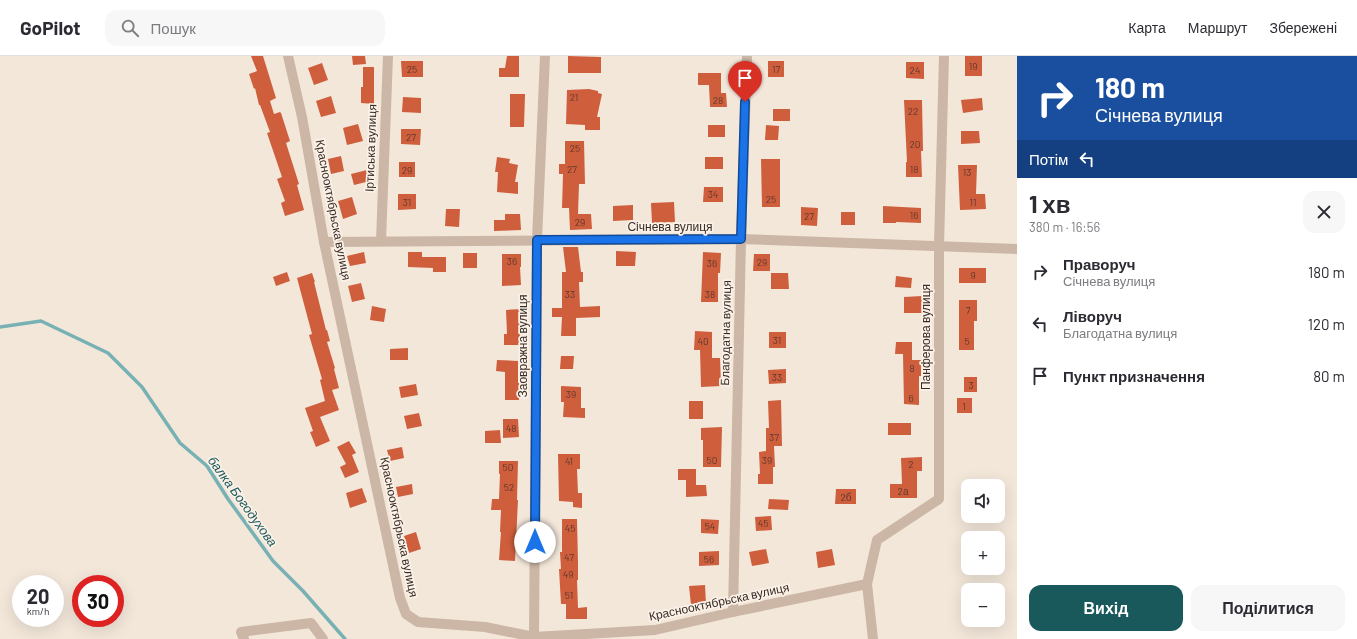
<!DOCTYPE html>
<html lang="uk">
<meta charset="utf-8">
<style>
body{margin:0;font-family:Barlow,sans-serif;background:#f7f7f7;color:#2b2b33;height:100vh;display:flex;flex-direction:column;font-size:15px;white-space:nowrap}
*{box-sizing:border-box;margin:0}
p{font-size:13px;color:#7c7c81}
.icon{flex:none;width:22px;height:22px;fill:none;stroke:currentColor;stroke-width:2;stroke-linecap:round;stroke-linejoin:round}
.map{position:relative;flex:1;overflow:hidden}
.side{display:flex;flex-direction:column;background:#fff;width:340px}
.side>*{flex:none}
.hud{background:#1a4fa0;color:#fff;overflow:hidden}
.fabs{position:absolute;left:961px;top:423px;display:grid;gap:8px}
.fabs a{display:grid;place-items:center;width:44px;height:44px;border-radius:8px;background:#fff;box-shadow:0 4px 16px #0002;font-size:20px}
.speed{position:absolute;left:12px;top:519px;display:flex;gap:8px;font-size:20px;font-weight:700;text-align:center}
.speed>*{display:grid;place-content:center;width:52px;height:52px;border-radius:50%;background:#fff;box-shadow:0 4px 16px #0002;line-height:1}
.speed small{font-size:10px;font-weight:400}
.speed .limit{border:6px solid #d22;background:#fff;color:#111}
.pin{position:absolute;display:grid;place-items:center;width:34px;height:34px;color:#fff;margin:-41px -17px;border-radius:50% 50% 50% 0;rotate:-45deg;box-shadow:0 0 4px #0007}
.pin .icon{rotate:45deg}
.me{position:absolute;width:44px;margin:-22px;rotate:0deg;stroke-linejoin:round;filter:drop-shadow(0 0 3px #0008)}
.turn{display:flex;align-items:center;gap:14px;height:84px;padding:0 12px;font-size:18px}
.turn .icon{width:52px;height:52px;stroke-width:2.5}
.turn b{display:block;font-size:28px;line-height:34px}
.then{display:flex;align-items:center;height:38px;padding:0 12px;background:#0003;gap:8px;font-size:15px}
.round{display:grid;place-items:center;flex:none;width:42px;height:42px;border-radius:12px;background:#f7f7f7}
.headline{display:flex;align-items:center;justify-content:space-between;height:68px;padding:0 12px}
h1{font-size:24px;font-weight:700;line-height:30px}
.cta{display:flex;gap:8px;margin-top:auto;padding:8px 12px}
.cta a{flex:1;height:46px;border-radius:12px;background:#19595c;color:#fff;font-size:16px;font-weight:700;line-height:46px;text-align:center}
.cta a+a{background:#f7f7f7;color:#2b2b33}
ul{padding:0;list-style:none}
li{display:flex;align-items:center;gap:12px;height:52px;padding:0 12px}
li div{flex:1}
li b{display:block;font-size:15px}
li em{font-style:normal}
header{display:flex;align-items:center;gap:24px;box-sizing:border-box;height:56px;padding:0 20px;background:#fff;border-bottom:1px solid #e1e1e2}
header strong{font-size:19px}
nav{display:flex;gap:22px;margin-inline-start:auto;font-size:14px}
.search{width:280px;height:36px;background:#f7f7f7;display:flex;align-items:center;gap:10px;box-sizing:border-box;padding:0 14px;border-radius:12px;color:#7c7c81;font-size:15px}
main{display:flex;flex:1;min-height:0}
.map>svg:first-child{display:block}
</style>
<header>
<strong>GoPilot</strong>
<div class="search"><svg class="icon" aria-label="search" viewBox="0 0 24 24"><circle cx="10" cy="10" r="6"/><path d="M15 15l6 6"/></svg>Пошук</div>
<nav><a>Карта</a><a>Маршрут</a><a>Збережені</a></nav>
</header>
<main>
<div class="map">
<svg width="1017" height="583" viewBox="0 0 1017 583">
<rect width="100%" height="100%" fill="#f3e7da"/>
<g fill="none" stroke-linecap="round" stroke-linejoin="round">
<!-- stream -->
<polyline stroke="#77b1b3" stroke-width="3.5" points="0,271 41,265 108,297 142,331 180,387 207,410 228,443 273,505 303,535 345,583"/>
</g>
<!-- building -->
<g fill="#cf5e3c">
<polygon points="251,0 263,0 276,42 270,45 274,58 280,56 281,57 290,85 286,87 299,128 297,129 304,154 285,160 281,147 285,145 277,123 282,121 267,77 270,76 260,49 259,49 255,32 254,33 249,18 257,15"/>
<polygon points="352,0 365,0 366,8 353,9"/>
<polygon points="507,0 519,0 519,21 499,21 499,12 505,12"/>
<polygon points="568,0 601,1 601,17 568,17"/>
<rect x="965" y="0" width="17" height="20"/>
<polygon points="401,5 423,5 423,21 402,21"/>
<rect x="768" y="5" width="16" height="16"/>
<polygon points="906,6 924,6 924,23 906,22"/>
<polygon points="322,7 328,24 314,29 308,12"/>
<polygon points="363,11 374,11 374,48 361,47 361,31 363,31"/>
<polygon points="698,17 721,17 721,37 726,37 727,51 710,51 709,29 698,29"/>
<polygon points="589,33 598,35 598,37 602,38 597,61 600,61 600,74 585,74 585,69 566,68 567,34"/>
<polygon points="510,38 525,38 524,71 510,71"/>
<polygon points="331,40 336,57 321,61 316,45"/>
<polygon points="403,41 421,42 421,57 402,56"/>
<polygon points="982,42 983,54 963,57 961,44"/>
<polygon points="904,44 922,44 923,95 921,95 922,121 906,121 906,106 907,106"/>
<rect x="773" y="53" width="17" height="12"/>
<polygon points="358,68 363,85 347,89 343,72"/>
<rect x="708" y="69" width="17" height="12"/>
<polygon points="766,69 779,70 778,84 765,84"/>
<polygon points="401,73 421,73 420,89 401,88"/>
<polygon points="961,75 979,75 980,87 961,88"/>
<polygon points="565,85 584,85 585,128 579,128 578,158 591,158 592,173 570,174 569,152 562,152 563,118 559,118 559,108 565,108"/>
<polygon points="341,100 344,115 331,118 328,103"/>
<polygon points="497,101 510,103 509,107 518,109 515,126 518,126 518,138 497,136 498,116 495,116"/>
<rect x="705" y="101" width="18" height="12"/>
<polygon points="761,103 780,103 780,151 762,151"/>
<rect x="399" y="106" width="16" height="15"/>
<polygon points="958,109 977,109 976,138 985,138 986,153 960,154"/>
<polygon points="367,114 370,125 354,129 351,118"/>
<polygon points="704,131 723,131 723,146 703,146"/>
<polygon points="398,138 416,138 416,153 398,154"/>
<polygon points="352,141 357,158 343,163 338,145"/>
<polygon points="674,146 675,166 652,167 651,147"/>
<polygon points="633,149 633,164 613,165 613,150"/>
<polygon points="883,150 921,152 921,167 896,166 896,167 883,167"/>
<polygon points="801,151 818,152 817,170 801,169"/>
<polygon points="446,153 460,153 459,171 445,170"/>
<rect x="841" y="156" width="14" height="13"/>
<polygon points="505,158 520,158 521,174 494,175 494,164 505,164"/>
<polygon points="563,191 578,191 581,216 583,216 583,226 579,226 580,251 600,250 600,261 576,262 576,280 561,280 562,261 552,261 552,252 562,252 562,216 566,216"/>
<polygon points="616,195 636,196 635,210 616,210"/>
<polygon points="364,196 366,207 350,210 347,200"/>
<polygon points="408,196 422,196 422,201 446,201 446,216 433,216 433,212 408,211"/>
<polygon points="703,196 721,197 720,217 718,217 718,246 701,246"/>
<rect x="463" y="197" width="14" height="15"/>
<polygon points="502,198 521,198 521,211 520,211 521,229 502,230"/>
<polygon points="754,198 770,198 770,215 753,215"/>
<rect x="959" y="212" width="27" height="15"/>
<polygon points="287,216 290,225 276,230 273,221"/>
<polygon points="312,217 315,226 314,226 326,274 327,274 330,285 327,286 335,312 334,313 339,332 332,334 339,354 320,361 330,385 316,391 310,376 313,375 305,352 325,345 320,324 322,323 309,279 312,278 297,222"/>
<polygon points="771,217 788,217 789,233 771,233"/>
<polygon points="896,220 912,222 911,232 895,231"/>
<polygon points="361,227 365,243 352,246 348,230"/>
<polygon points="922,240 922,257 904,257 904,241"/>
<polygon points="959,244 977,244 977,265 974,265 974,294 959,294"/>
<polygon points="372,250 386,253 384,266 370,264"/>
<polygon points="521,253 522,265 520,265 520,289 504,289 504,278 507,278 506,254"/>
<polygon points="695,275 712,276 712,302 720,302 721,330 701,331 700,294 694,294"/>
<rect x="769" y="276" width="17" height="16"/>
<polygon points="896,286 912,286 912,304 921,304 921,320 919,320 919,349 904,348 903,298 895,298"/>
<polygon points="408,292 408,304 390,304 390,293"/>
<polygon points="561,300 574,300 573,313 560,313"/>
<polygon points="497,304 518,305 518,327 519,327 519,344 505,344 505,316 496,315"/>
<polygon points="786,313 786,327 769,328 768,314"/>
<rect x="964" y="321" width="13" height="15"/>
<polygon points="416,328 418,339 401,342 399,331"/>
<polygon points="561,330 581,331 581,352 585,352 585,362 563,361 564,346 561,346"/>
<rect x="957" y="342" width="15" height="15"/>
<polygon points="781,344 782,390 774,390 775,411 773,411 773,428 758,428 758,418 760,418 759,396 766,395 766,372 769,372 768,345"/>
<rect x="689" y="345" width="14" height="18"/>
<polygon points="419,357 422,370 407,373 404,360"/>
<polygon points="503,363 518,363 519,381 503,382"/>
<rect x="888" y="367" width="23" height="12"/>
<polygon points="722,371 721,411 703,411 703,384 701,384 701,372"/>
<polygon points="500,374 501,387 485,387 485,375"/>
<polygon points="349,385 356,397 352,399 359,416 345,422 340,411 346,408 337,391"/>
<polygon points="402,391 404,402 390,405 387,394"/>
<polygon points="558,398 580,398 580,413 577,413 578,437 582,437 582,452 573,451 573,446 559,445"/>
<polygon points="922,401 922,415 917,415 917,442 890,442 890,428 902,428 901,402"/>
<polygon points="499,405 518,405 517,444 518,444 515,505 499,504 501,476 500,476 501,454 491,454 492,443 499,443 500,418 499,418"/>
<polygon points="678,413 696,413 696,429 706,429 707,440 686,441 686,424 678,424"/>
<polygon points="412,428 413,438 398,441 396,431"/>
<polygon points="362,432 367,446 350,452 346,437"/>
<polygon points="836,433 856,433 856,448 835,448"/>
<polygon points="769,443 789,444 788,454 768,453"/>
<polygon points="771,460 772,474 756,475 755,461"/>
<polygon points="562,463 577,463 578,507 578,524 577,524 578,552 587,551 587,563 566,563 566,548 561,548 559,513 561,513 560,496 562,496"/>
<polygon points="701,463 719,464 718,478 701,477"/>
<polygon points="416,476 421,493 409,497 404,480"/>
<polygon points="766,493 769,507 752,510 749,496"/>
<polygon points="832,493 835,509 818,512 816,496"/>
<polygon points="719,495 719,509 699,510 699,496"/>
<polygon points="705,529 706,548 691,549 689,530"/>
</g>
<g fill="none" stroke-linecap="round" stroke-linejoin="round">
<!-- street -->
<g stroke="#ccb6a5" stroke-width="10">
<polyline points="288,0 302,61 324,186 400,542 406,558 418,566 485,571 534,581 655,574 733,556 867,528"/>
<polyline points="381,185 388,0"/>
<polyline points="324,186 741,183 1017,193"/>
<polyline points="733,556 741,183 747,0"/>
<polyline points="534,581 537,184 545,0"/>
<polyline points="244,583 241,576 311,567 323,583"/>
<polyline points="873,583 867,528 877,484 939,443 939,190 944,0"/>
</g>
</g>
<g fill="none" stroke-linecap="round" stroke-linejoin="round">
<defs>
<polyline id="route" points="535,486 537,184 741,183 745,46"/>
</defs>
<!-- route casing -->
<use href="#route" stroke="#114b97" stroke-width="10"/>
<!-- route -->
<use href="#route" stroke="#1a73e8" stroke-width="7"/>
</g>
<g text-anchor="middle" stroke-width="3.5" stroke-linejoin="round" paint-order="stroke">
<!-- number labels -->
<g font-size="10" fill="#5e382c">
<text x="973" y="14">19</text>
<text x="412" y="17">25</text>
<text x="776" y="17">17</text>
<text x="915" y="18">24</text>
<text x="574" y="45">21</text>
<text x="718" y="48">28</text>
<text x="913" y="59">22</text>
<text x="411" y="85">27</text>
<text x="915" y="92">20</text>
<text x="575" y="96">25</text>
<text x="572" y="117">27</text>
<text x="914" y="117">18</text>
<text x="407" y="118">29</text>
<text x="967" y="120">13</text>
<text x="713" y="142">34</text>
<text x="771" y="147">25</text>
<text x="407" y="150">31</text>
<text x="973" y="150">11</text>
<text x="914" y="163">16</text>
<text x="809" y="164">27</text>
<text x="580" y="170">29</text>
<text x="512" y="209">36</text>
<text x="762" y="210">29</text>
<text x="712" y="211">36</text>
<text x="973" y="223">9</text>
<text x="570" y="242">33</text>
<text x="710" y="242">38</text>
<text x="968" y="258">7</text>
<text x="777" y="288">31</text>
<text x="703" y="289">40</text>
<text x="967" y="289">5</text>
<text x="912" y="316">8</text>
<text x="777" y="325">33</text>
<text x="971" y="333">3</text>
<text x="571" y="342">39</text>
<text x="911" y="346">6</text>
<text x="964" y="354">1</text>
<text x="511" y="376">48</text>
<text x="774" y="385">37</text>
<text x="712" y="408">50</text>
<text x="767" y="408">39</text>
<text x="569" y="409">41</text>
<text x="911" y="412">2</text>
<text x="508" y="415">50</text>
<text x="509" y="435">52</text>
<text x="903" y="439">2а</text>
<text x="846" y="445">2б</text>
<text x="763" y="471">45</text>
<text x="710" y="474">54</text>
<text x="570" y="476">45</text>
<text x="569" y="505">47</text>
<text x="709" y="507">56</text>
<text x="568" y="522">49</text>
<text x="569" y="543">51</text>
</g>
<!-- street labels -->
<g font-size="12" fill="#382c27" stroke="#fbf1e7">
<text transform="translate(371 92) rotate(-88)" y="4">Іртиська вулиця</text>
<text transform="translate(333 154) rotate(79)" y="4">Краснооктябрьска вулиця</text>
<text x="670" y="175">Січнева вулиця</text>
<text transform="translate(726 277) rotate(-89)" y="4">Благодатна вулиця</text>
<text transform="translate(926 281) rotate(-90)" y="4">Панферова вулиця</text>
<text transform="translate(523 290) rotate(-90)" y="4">Заовражна вулиця</text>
<text transform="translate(399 471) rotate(78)" y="4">Краснооктябрьска вулиця</text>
<text transform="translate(719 546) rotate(-12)" y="4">Краснооктябрьска вулиця</text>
</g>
<!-- water labels -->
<g font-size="13" font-style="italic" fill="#19595c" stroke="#fbf1e7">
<text transform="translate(243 445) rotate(54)" y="5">балка Богодухова</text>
</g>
</g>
</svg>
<div class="fabs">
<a><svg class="icon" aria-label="sound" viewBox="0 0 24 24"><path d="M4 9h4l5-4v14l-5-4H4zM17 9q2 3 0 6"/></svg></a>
<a>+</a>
<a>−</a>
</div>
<div class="speed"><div>20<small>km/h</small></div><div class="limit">30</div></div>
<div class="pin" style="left:745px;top:46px;background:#d93025"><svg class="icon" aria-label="arrive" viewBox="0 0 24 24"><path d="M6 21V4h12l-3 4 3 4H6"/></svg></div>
<svg class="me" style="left:535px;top:486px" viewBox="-20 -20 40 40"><circle r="19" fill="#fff"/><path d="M0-13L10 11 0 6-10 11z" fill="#1a73e8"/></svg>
</div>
<section class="side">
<div class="hud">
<div class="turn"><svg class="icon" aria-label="right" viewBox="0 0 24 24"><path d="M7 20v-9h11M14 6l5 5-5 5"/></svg><div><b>180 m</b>Січнева вулиця</div></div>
<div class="then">Потім<svg class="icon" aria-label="left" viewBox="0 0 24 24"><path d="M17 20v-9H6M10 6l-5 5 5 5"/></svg></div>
</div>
<div class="headline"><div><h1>1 хв</h1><p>380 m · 16:56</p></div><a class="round"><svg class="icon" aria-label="close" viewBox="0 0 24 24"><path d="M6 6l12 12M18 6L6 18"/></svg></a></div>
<ul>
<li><svg class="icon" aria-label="right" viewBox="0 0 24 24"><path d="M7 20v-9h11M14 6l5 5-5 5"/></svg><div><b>Праворуч</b><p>Січнева вулиця</p></div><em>180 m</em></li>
<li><svg class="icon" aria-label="left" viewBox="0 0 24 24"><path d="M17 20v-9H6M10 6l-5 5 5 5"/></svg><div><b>Ліворуч</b><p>Благодатна вулиця</p></div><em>120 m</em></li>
<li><svg class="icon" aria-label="arrive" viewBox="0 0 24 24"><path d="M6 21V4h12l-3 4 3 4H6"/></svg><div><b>Пункт призначення</b></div><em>80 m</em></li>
</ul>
<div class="cta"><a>Вихід</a><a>Поділитися</a></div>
</section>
</main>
